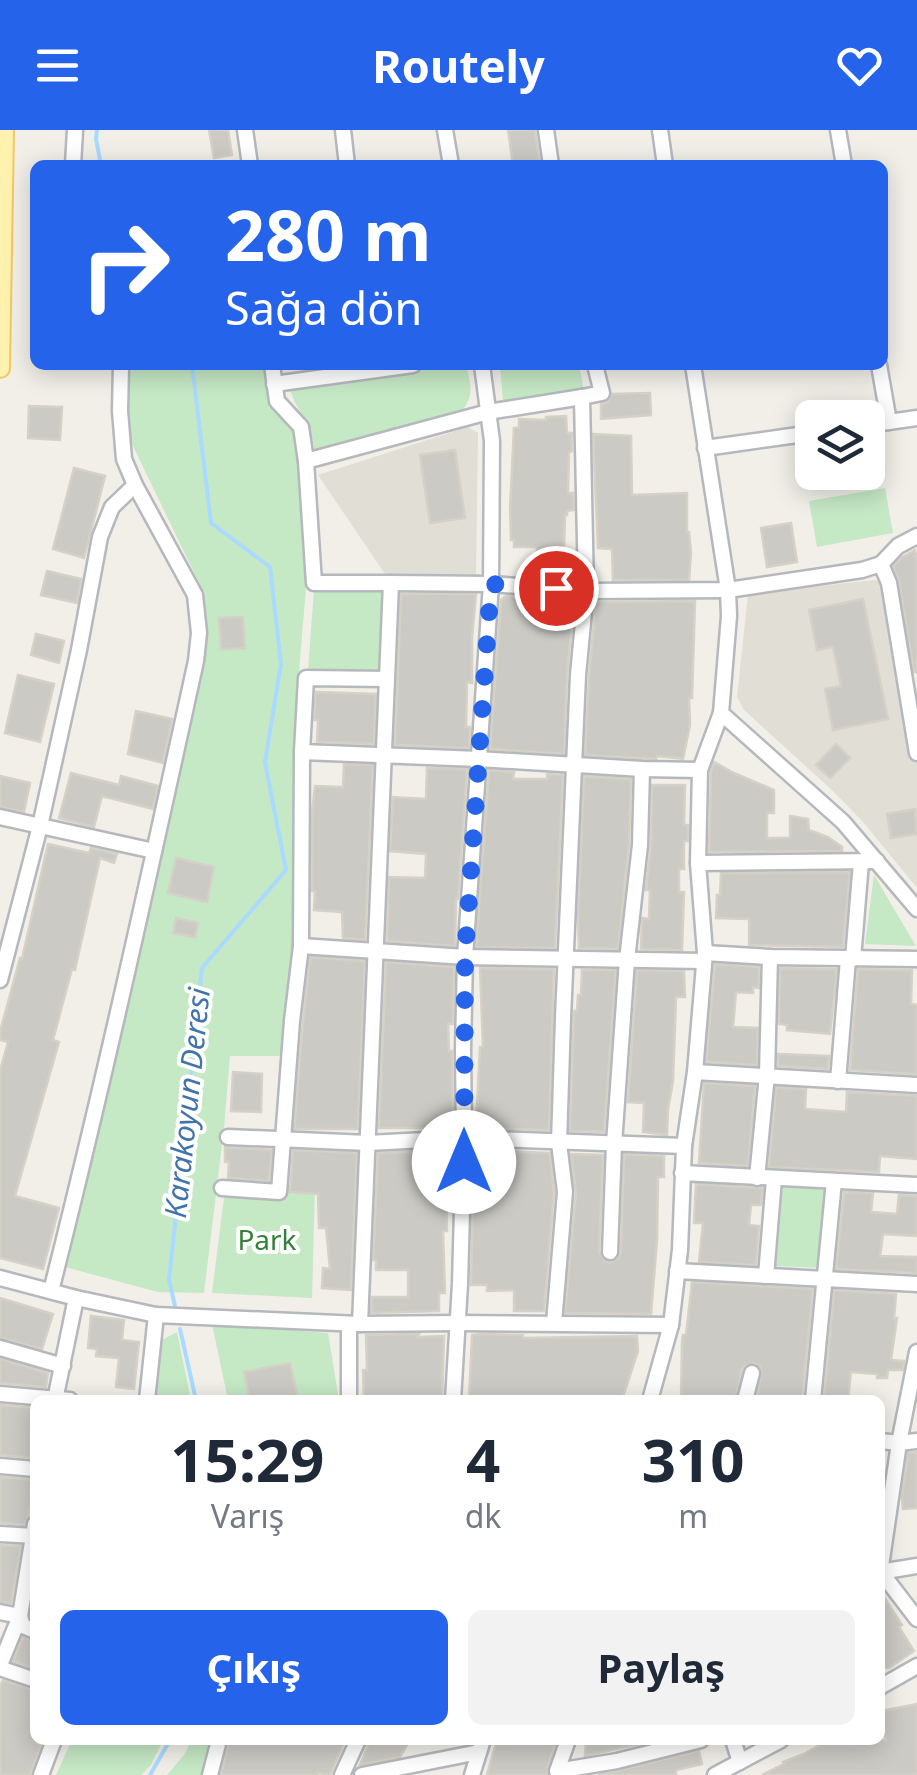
<!DOCTYPE html>
<html lang="tr">
<meta charset="utf-8">
<style>
body{margin:0;font-family:"Noto Sans",sans-serif;background:#f2f2f3;color:#1f2937;height:100vh;display:flex;flex-direction:column;font-size:38px;white-space:nowrap}
*{box-sizing:border-box;margin:0}
p{font-size:32px;color:#747a83}
.icon{flex:none;width:55px;height:55px;fill:none;stroke:currentColor;stroke-width:2;stroke-linecap:round;stroke-linejoin:round}
.map{position:relative;flex:1;overflow:hidden}
.drawer{position:absolute;left:30px;top:1265px;width:855px;height:350px;display:flex;flex-direction:column;background:#fff;border-radius:15px;box-shadow:0 5px 25px #0003}
.drawer>*{flex:none}
.hud{position:absolute;left:30px;top:30px;width:858px;height:210px;border-radius:15px;box-shadow:0 5px 25px #0003;background:#2563eb;color:#fff;overflow:hidden}
.fabs{position:absolute;left:795px;top:270px;display:grid;gap:20px}
.fabs a{display:grid;place-items:center;width:90px;height:90px;border-radius:15px;background:#fff;box-shadow:0 5px 25px #0003;font-size:50px}
.pin{position:absolute;display:grid;place-items:center;width:85px;height:85px;color:#fff;margin:-42px;border:5px solid #fff;border-radius:50%;box-shadow:0 2px 10px #0007}
.me{position:absolute;width:110px;margin:-55px;rotate:0deg;stroke-linejoin:round;filter:drop-shadow(0 0 8px #0008)}
.turn{display:flex;align-items:center;gap:35px;height:210px;padding:0 30px;font-size:45px}
.turn .icon{width:130px;height:130px;stroke-width:2.5}
.turn b{display:block;font-size:70px;line-height:85px}
.eta{display:flex;justify-content:space-evenly;align-items:center;height:170px;text-align:center}
.eta b{font-size:60px;font-weight:700;line-height:70px}
.primary-button{display:flex;gap:20px;margin-top:auto;padding:20px 30px}
.primary-button a{flex:1;height:115px;border-radius:15px;background:#2563eb;color:#fff;font-size:40px;font-weight:700;line-height:115px;text-align:center}
.primary-button a+a{background:#f2f2f3;color:#1f2937}
header{display:flex;justify-content:space-between;align-items:center;height:130px;padding:0 30px;background:#2563eb;color:#fff;font-size:45px;font-weight:700}
.map>svg:first-child{display:block}
</style>
<header><svg class="icon" aria-label="menu" viewBox="0 0 24 24"><path d="M4 6h16M4 12h16M4 18h16"/></svg>Routely<svg class="icon" aria-label="heart" viewBox="0 0 24 24"><path d="M12 20l-8-8c-3-5 5-10 8-4 3-6 11-1 8 4z"/></svg></header>
<div class="map">
<svg width="917" height="1645" viewBox="0 0 917 1645">
<rect width="100%" height="100%" fill="#f1efe8"/>
<!-- education -->
<g fill="#e1ded6">
<polygon points="468,297 478,303 476,447 391,453 318,345"/>
<polygon points="874,450 881,451 917,631 917,758 863,692 833,661 744,580 737,567 748,464"/>
</g>
<!-- green -->
<g fill="#c5e8c5">
<polygon points="127,235 264,235 271,275 293,299 302,353 307,446 297,565 294,654 298,711 296,776 292,838 281,926 230,926 224,998 204,1163 158,1162 65,1137 113,913 167,692 206,507 201,457 130,310"/>
<path d="M456 235H466C470 252 475 265 463 279L315 321 309 296 295 273 290 259Z"/>
<polygon points="500,235 579,235 584,261 503,272"/>
<polygon points="885,358 893,403 817,417 809,371"/>
<polygon points="314,459 387,460 382,541 308,541"/>
<polygon points="874,745 916,816 865,814"/>
<polygon points="226,1052 315,1057 312,1168 212,1163"/>
<polygon points="783,1057 829,1059 823,1138 776,1136"/>
<polygon points="212,1194 328,1203 339,1270 228,1270"/>
<polygon points="177,1202 191,1270 152,1270 160,1211"/>
<polygon points="72,1610 163,1610 151,1635 141,1645 56,1645"/>
<polygon points="192,1610 209,1610 201,1645 167,1645 184,1625"/>
</g>
<g fill="none" stroke-linecap="round" stroke-linejoin="round">
<!-- stream -->
<g stroke="#aadaff" stroke-width="4">
<polyline points="97,0 96,9 101,35"/>
<polyline points="175,1176 169,1150 202,838 286,740 265,632 281,534 270,437 211,393 192,235"/>
<polyline points="180,1199 196,1270"/>
<polyline points="150,1645 170,1610"/>
</g>
</g>
<!-- building -->
<g fill="#cccac5" stroke="#d6d1c6" stroke-width="2.5">
<polygon points="209,0 228,0 232,25 214,28"/>
<polygon points="508,0 535,0 540,35 513,35"/>
<polygon points="650,263 651,285 601,289 601,274 608,271 612,264"/>
<polygon points="29,276 62,277 60,310 28,308"/>
<polygon points="566,286 567,303 572,303 572,321 569,322 568,363 573,363 574,380 567,381 567,385 565,385 564,421 575,421 575,450 536,447 537,417 514,417 514,410 511,410 510,379 514,298 519,298 519,289 546,290 546,287"/>
<polygon points="593,304 631,306 632,365 687,363 687,402 689,402 691,422 689,450 613,450 612,419 598,418"/>
<polygon points="455,320 465,388 430,393 420,325"/>
<polygon points="74,338 105,346 84,428 53,419"/>
<polygon points="791,393 797,432 767,437 761,398"/>
<polygon points="915,420 917,431 917,542 914,542 899,451 893,436 901,428"/>
<polygon points="47,441 81,449 77,473 41,465"/>
<polygon points="401,464 476,464 472,508 472,553 467,552 466,597 470,597 469,618 395,615"/>
<polygon points="506,466 574,471 567,545 564,624 490,619 501,470"/>
<polygon points="863,469 888,589 833,600 825,559 841,556 833,517 817,520 809,480"/>
<polygon points="695,471 692,568 689,568 690,595 683,629 657,626 656,629 585,625 589,546 596,472"/>
<polygon points="243,487 245,518 221,519 219,488"/>
<polygon points="36,504 64,511 59,533 31,525"/>
<polygon points="18,545 54,554 40,612 5,603"/>
<polygon points="316,562 376,564 374,614 317,612 318,590 314,590"/>
<polygon points="136,581 172,589 163,633 128,624"/>
<polygon points="836,614 850,628 830,648 816,635"/>
<polygon points="714,632 734,643 774,660 774,683 767,683 767,708 790,708 790,686 808,689 809,700 828,707 842,717 842,721 709,722 711,642"/>
<polygon points="344,634 373,635 365,810 343,808 342,782 314,780 315,761 312,761 312,682 315,656 343,657"/>
<polygon points="427,638 467,639 458,769 456,769 455,816 387,811 389,747 425,748 426,724 390,721 393,667 426,669"/>
<polygon points="489,640 514,642 513,649 547,649 547,644 563,645 555,818 476,817"/>
<polygon points="71,643 119,655 121,646 158,656 153,679 102,666 94,697 59,688"/>
<polygon points="0,646 30,653 24,682 0,677"/>
<polygon points="584,646 631,649 629,714 618,819 579,818 578,788"/>
<polygon points="652,655 685,655 684,695 688,695 688,711 684,711 684,739 679,739 679,762 684,762 682,820 641,819 642,788 649,789 650,760 646,760 651,715"/>
<polygon points="915,679 917,704 891,708 887,684"/>
<polygon points="48,714 89,723 91,718 117,724 114,733 100,728 75,840 72,839 53,910 59,912 15,1066 59,1078 43,1139 0,1128 0,941 8,912 0,910 0,902 20,828 22,829"/>
<polygon points="176,728 214,737 207,772 168,763"/>
<polygon points="850,742 843,817 749,815 749,789 716,788 717,765 720,765 721,743"/>
<polygon points="176,788 198,793 195,807 173,803"/>
<polygon points="310,827 365,831 358,999 294,999 303,892"/>
<polygon points="386,832 454,837 453,894 448,894 449,921 452,921 453,998 379,998"/>
<polygon points="715,834 759,837 759,858 753,857 753,863 736,862 733,897 758,898 757,935 706,932"/>
<polygon points="480,838 554,839 549,1000 480,998 476,994 480,917 483,917"/>
<polygon points="780,838 837,839 830,904 787,900 787,895 779,894"/>
<polygon points="858,839 912,840 911,874 917,875 917,944 850,940"/>
<polygon points="582,840 616,840 604,1002 570,1001 574,881 577,881 578,865 581,865"/>
<polygon points="637,840 684,841 685,867 676,867 673,951 668,979 667,1005 643,1002 644,973 628,972"/>
<polygon points="778,924 829,926 828,939 778,936"/>
<polygon points="233,942 262,944 261,982 231,981"/>
<polygon points="704,953 755,956 748,1036 699,1033"/>
<polygon points="776,957 806,959 805,979 846,982 847,962 917,966 917,1029 880,1026 879,1042 769,1037"/>
<polygon points="225,1017 272,1020 269,1051 228,1048 229,1032 225,1032"/>
<polygon points="293,1020 357,1023 351,1160 322,1158 323,1138 330,1139 326,1098 319,1098 318,1064 290,1062"/>
<polygon points="448,1020 448,1060 446,1060 447,1101 443,1101 445,1163 439,1163 439,1181 371,1183 372,1167 408,1167 408,1140 376,1140 376,1130 373,1130 378,1023"/>
<polygon points="474,1020 550,1023 554,1062 544,1181 514,1181 514,1160 487,1161 487,1155 471,1155"/>
<polygon points="571,1024 603,1025 599,1122 604,1130 611,1133 618,1128 621,1122 624,1024 664,1026 664,1047 658,1047 657,1110 651,1184 565,1183 576,1063"/>
<polygon points="696,1054 763,1058 761,1075 751,1075 749,1095 759,1096 756,1135 699,1132 703,1093 694,1093"/>
<polygon points="844,1062 873,1063 871,1082 897,1084 899,1065 917,1066 917,1106 883,1104 880,1126 917,1127 917,1143 836,1139"/>
<polygon points="692,1152 813,1159 802,1270 756,1270 762,1241 759,1235 754,1233 745,1235 742,1239 735,1270 681,1270 682,1212 683,1205 686,1205"/>
<polygon points="834,1160 896,1164 894,1189 897,1188 891,1230 904,1231 903,1240 888,1240 887,1248 877,1248 877,1244 851,1242 848,1270 824,1269"/>
<polygon points="0,1168 53,1184 42,1219 0,1208"/>
<polygon points="91,1186 124,1190 122,1210 139,1212 134,1259 116,1257 119,1228 96,1226 97,1219 88,1218"/>
<polygon points="419,1204 417,1207 444,1206 442,1270 364,1270 363,1240 367,1240 366,1205"/>
<polygon points="481,1204 523,1205 523,1208 637,1206 638,1221 622,1270 469,1270 472,1205"/>
<polygon points="0,1229 48,1243 46,1257 0,1253"/>
<polygon points="290,1233 298,1270 250,1270 244,1242"/>
<polygon points="0,1275 35,1278 35,1328 0,1325"/>
<polygon points="917,1322 917,1378 903,1379 902,1367 908,1323"/>
<polygon points="0,1347 35,1350 35,1369 31,1369 28,1386 24,1395 0,1393"/>
<polygon points="0,1415 21,1416 11,1473 0,1472"/>
<polygon points="880,1461 902,1495 899,1497 914,1521 889,1538 880,1538"/>
<polygon points="23,1507 35,1511 35,1539 13,1531"/>
<polygon points="3,1550 35,1560 35,1610 38,1610 37,1613 41,1615 30,1645 0,1645 0,1557"/>
<polygon points="917,1574 917,1645 762,1645 784,1634 783,1632 804,1624 829,1610 886,1610 881,1581"/>
<polygon points="229,1610 345,1610 330,1645 318,1643 317,1645 221,1645"/>
<polygon points="370,1610 410,1610 400,1627 360,1635"/>
<polygon points="497,1610 557,1610 547,1637 547,1645 487,1645"/>
<polygon points="586,1610 657,1610 585,1626"/>
<polygon points="699,1621 702,1634 676,1640 676,1645 598,1645"/>
</g>
<g fill="none" stroke-linecap="round" stroke-linejoin="round">
<defs>
<g id="minor">
<polyline points="245,0 250,35"/>
<polyline points="343,0 347,35"/>
<polyline points="445,0 451,35"/>
<polyline points="546,0 551,35"/>
<polyline points="660,0 665,35"/>
<polyline points="838,0 844,35"/>
<polyline points="73,35 75,0"/>
<polyline points="272,235 277,271 301,297 306,331 314,453 391,453 360,1194"/>
<polyline points="879,235 889,292"/>
<polyline points="274,254 413,235"/>
<polyline points="868,295 917,288"/>
<polyline points="705,318 812,303"/>
<polyline points="306,331 488,282 582,267"/>
<polyline points="881,434 889,453 917,623"/>
<polyline points="391,453 491,454 586,461 728,460 862,440 881,434 898,416 917,406"/>
<polyline points="721,583 843,692 917,779"/>
<polyline points="302,622 478,629 642,639 700,640"/>
<polyline points="0,687 154,721"/>
<polyline points="698,733 877,731"/>
<polyline points="301,816 302,622 306,548 387,549"/>
<polyline points="705,823 770,827 917,829"/>
<polyline points="853,829 861,732"/>
<polyline points="0,850 40,696 79,520 100,407 112,377 135,355"/>
<polyline points="695,942 917,955"/>
<polyline points="838,951 848,829"/>
<polyline points="228,1007 368,1013 464,1008 684,1016"/>
<polyline points="682,1043 917,1055"/>
<polyline points="757,1048 767,945 770,827"/>
<polyline points="222,1058 279,1062 292,891 301,816 465,827 704,831"/>
<polyline points="610,1122 614,1014 627,830 640,715 642,639"/>
<polyline points="677,1141 917,1154"/>
<polyline points="766,1146 774,1049"/>
<polyline points="0,1148 76,1168 156,1185 360,1194 457,1193 671,1195"/>
<path d="M51 1161C104 952 150 741 196 531L199 503 195 465 135 355 124 329 120 281 121 235"/>
<polyline points="554,1193 565,1062 559,1013 563,888 578,545 586,461 582,267 602,263 595,235"/>
<polyline points="349,1194 349,1270"/>
<polyline points="0,1218 63,1236"/>
<polyline points="0,1264 70,1270"/>
<polyline points="55,1270 76,1168"/>
<polyline points="147,1270 156,1185"/>
<polyline points="453,1270 460,1154 464,1008 463,920 465,827 491,454 492,311 482,235"/>
<polyline points="650,1270 671,1195 680,1120 684,1016 695,942 705,823 698,733 700,640 721,583 729,486 728,460 693,235"/>
<polyline points="745,1270 752,1243"/>
<polyline points="813,1270 834,1051"/>
<polyline points="880,1311 899,1313 917,1311"/>
<polyline points="0,1336 35,1339"/>
<polyline points="0,1404 35,1406"/>
<polyline points="880,1442 917,1436"/>
<polyline points="881,1442 917,1489"/>
<polyline points="880,1443 899,1313 917,1222"/>
<polyline points="0,1482 20,1486 23,1496 35,1501"/>
<polyline points="0,1535 20,1486 35,1394"/>
<polyline points="0,1538 35,1550"/>
<polyline points="880,1557 917,1536"/>
<polyline points="568,1610 557,1641 617,1631 701,1610"/>
<polyline points="733,1610 740,1632"/>
<polyline points="41,1645 54,1610"/>
<polyline points="210,1645 219,1610"/>
<polyline points="342,1645 358,1610"/>
<polyline points="362,1645 479,1622"/>
<polyline points="472,1645 483,1610"/>
<polyline points="715,1645 781,1610"/>
</g>
<polyline id="major" points="0,238 4,0"/>
</defs>
<!-- minor casing -->
<use href="#minor" stroke="#b5b8bc" stroke-width="19"/>
<!-- major casing -->
<use href="#major" stroke="#f2c960" stroke-width="22"/>
<!-- minor -->
<use href="#minor" stroke="#fff" stroke-width="14"/>
<!-- major -->
<use href="#major" stroke="#fff2af" stroke-width="18"/>
</g>
<g fill="none" stroke-linecap="round" stroke-linejoin="round">
<!-- route -->
<polyline stroke="#2563eb" stroke-width="18" stroke-dasharray="0 32.4" points="464,1032 465,826 491,454 556,458"/>
</g>
<g text-anchor="middle" stroke-width="8" stroke-linejoin="round" paint-order="stroke">
<!-- park labels -->
<g font-size="28" fill="#348238" stroke="#fff">
<text x="267" y="1120">Park</text>
</g>
<!-- water labels -->
<g font-size="30" font-style="italic" fill="#4174aa" stroke="#fff">
<text transform="translate(188 973) rotate(-84)" y="10">Karakoyun Deresi</text>
</g>
</g>
</svg>
<div class="fabs">
<a><svg class="icon" aria-label="layers" viewBox="0 0 24 24"><path d="M12 4l9 5-9 5-9-5zM3 14l9 5 9-5"/></svg></a>
</div>
<div class="pin" style="left:556px;top:458px;background:#d93025"><svg class="icon" aria-label="arrive" viewBox="0 0 24 24"><path d="M6 21V4h12l-3 4 3 4H6"/></svg></div>
<svg class="me" style="left:464px;top:1032px" viewBox="-20 -20 40 40"><circle r="19" fill="#fff"/><path d="M0-13L10 11 0 6-10 11z" fill="#2563eb"/></svg>
<div class="hud">
<div class="turn"><svg class="icon" aria-label="right" viewBox="0 0 24 24"><path d="M7 20v-9h11M14 6l5 5-5 5"/></svg><div><b>280 m</b>Sağa dön</div></div>
</div>
<section class="drawer">
<div class="eta">
<div><b>15:29</b><p>Varış</p></div>
<div><b>4</b><p>dk</p></div>
<div><b>310</b><p>m</p></div>
</div>
<div class="primary-button"><a>Çıkış</a><a>Paylaş</a></div>
</section>
</div>
